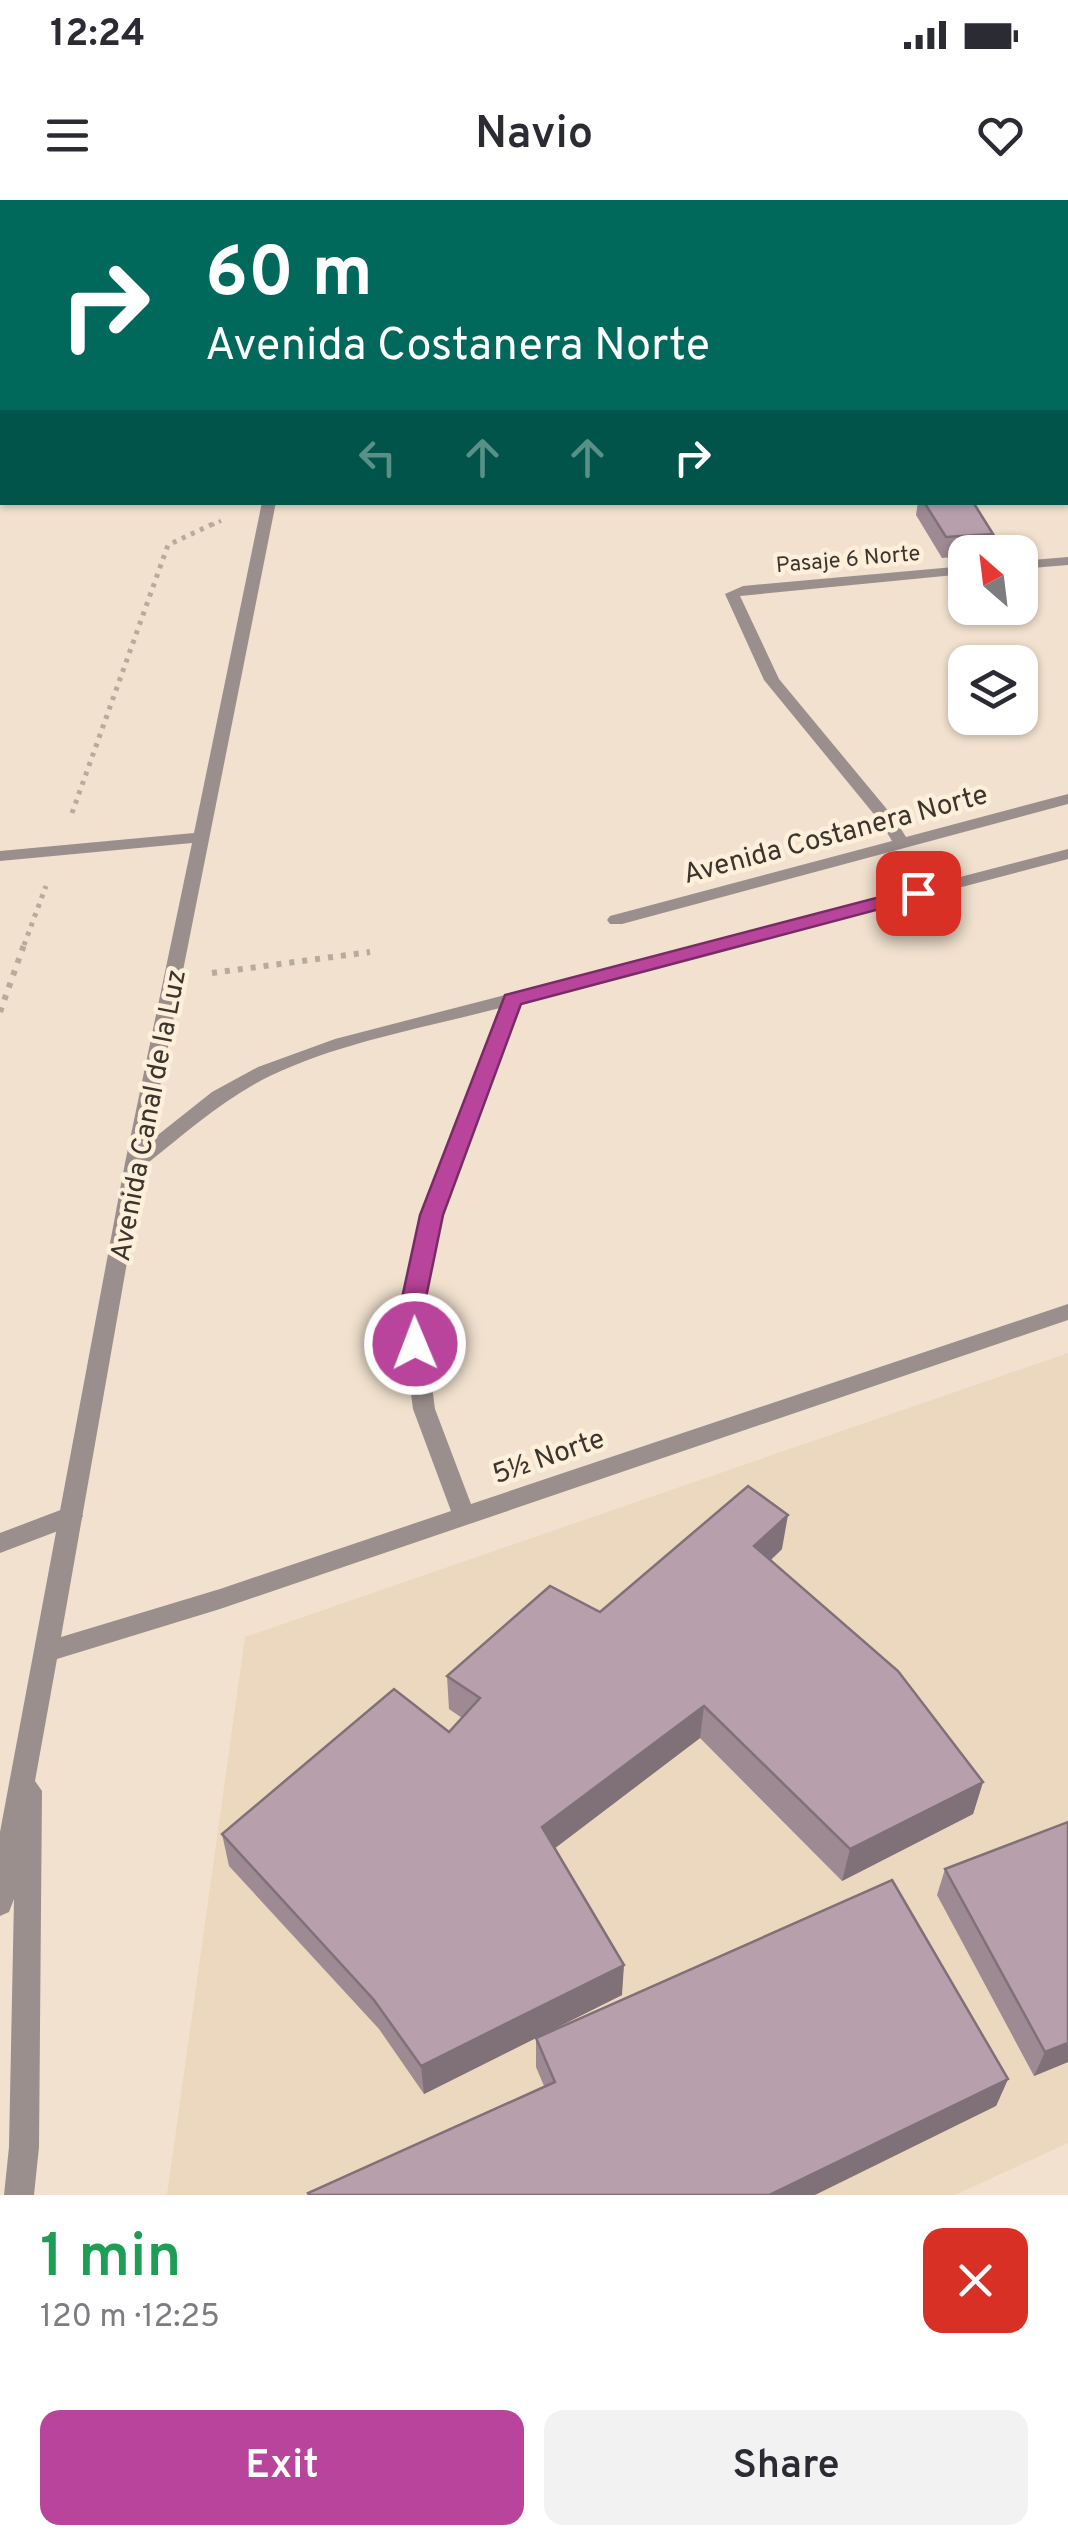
<!DOCTYPE html>
<meta charset="utf-8">
<style>
body{margin:0;font-family:Overpass,sans-serif;background:#f2f2f3;color:#2b2b33;height:100vh;display:flex;flex-direction:column;font-size:38px;white-space:nowrap}
*{box-sizing:border-box;margin:0}
p{font-size:32px;color:#7c7c81}
.icon{flex:none;width:55px;height:55px;fill:none;stroke:currentColor;stroke-width:2;stroke-linecap:round;stroke-linejoin:round}
.map{position:relative;height:1995px;overflow:hidden}
.details{display:flex;flex-direction:column;background:#fff;flex:1}
.details>*{flex:none}
.guide{position:absolute;left:0px;top:0px;width:1070px;height:305px;box-shadow:0 2px 8px #0004;background:#00695c;color:#fff;overflow:hidden}
.needle{width:65px;rotate:332deg}
.buttons{position:absolute;left:948px;top:335px;display:grid;gap:20px}
.buttons a{display:grid;place-items:center;width:90px;height:90px;border-radius:20px;background:#fff;box-shadow:0 2px 8px #0004;font-size:50px}
.pin{position:absolute;display:grid;place-items:center;width:85px;height:85px;color:#fff;margin:-42px;border-radius:20px;box-shadow:0 5px 15px #0006}
.me{position:absolute;width:110px;margin:-55px;rotate:359deg;stroke-linejoin:round;filter:drop-shadow(0 0 8px #0008)}
.turn{display:flex;align-items:center;gap:35px;height:210px;padding:0 40px;font-size:45px}
.turn .icon{width:130px;height:130px;stroke-width:2.5}
.turn b{display:block;font-size:70px;line-height:85px}
.lanes{display:flex;align-items:center;height:95px;padding:0 40px;background:#0003;justify-content:center;gap:50px;direction:ltr}
.lanes .off{opacity:.35}
.round{display:grid;place-items:center;flex:none;width:105px;height:105px;border-radius:20px;background:#f2f2f3}
.head{display:flex;align-items:center;justify-content:space-between;height:170px;padding:0 40px}
h1{font-size:60px;font-weight:600;line-height:75px;color:#1e9e55}
.cta{display:flex;gap:20px;margin-top:auto;padding:20px 40px}
.cta a{flex:1;height:115px;border-radius:20px;background:#b9449b;color:#fff;font-size:40px;font-weight:600;line-height:115px;text-align:center}
.cta a+a{background:#f2f2f3;color:#2b2b33}
.status{display:flex;justify-content:space-between;align-items:center;height:70px;padding:0 50px;background:#fff;direction:ltr}
.status svg{height:28px;fill:currentColor}
header{display:flex;justify-content:space-between;align-items:center;height:130px;padding:0 40px;background:#fff;font-size:45px;font-weight:600}
.map>svg:first-child{display:block}
</style>
<div class="status"><b>12:24</b><svg viewBox="0 0 49 12"><path d="M0 12V9h3v3zM5 12V6h3v6zM10 12V3h3v9zM15 12V0h3v12zM26 1h20v11H26zM47 4h2v5h-2z"/></svg></div>
<header><svg class="icon" aria-label="menu" viewBox="0 0 24 24"><path d="M4 6h16M4 12h16M4 18h16"/></svg>Navio<svg class="icon" aria-label="heart" viewBox="0 0 24 24"><path d="M12 20l-8-8c-3-5 5-10 8-4 3-6 11-1 8 4z"/></svg></header>
<div class="map">
<svg width="1068" height="1995" viewBox="0 0 1068 1995">
<rect width="100%" height="100%" fill="#f1e1ce"/>
<!-- built -->
<polygon fill="#ecd8be" points="1068,1153 1068,1943 955,1995 167,1995 245,1437"/>
<g fill="none" stroke-linecap="round" stroke-linejoin="round">
<!-- path-far2 -->
<polyline stroke="#b7ab9b" stroke-width="4" stroke-dasharray="2.5 5" stroke-linecap="butt" points="212,325 225,319"/>
<!-- path-far1 -->
<g stroke="#b7ab9b" stroke-width="5" stroke-dasharray="4 6" stroke-linecap="butt">
<polyline points="72,613 168,345 217,322"/>
<polyline points="24,745 46,686"/>
</g>
<!-- path -->
<g stroke="#b7ab9b" stroke-width="6" stroke-dasharray="5 8" stroke-linecap="butt">
<polyline points="212,773 370,752"/>
<polyline points="0,812 25,742"/>
</g>
<!-- lane -->
<polygon fill="#9b8f8d" fill-rule="evenodd" points="71,1306 79,1309 83,1316 79,1323 0,1353 0,1333"/>
<!-- street -->
<g fill="#9b8f8d" fill-rule="evenodd">
<polygon points="706,0 716,0 717,2 707,2"/>
<rect x="0" y="273" width="2" height="8"/>
<path d="M262 302H276L149 942 212 892 258 867 335 839 1068 649V659L520 803 441 1015 422 1111 435 1209 471 1304 1068 1104V1120L220 1409 57 1459 35 1581 42 1591 39 1947 34 1995H4L9 1947 14 1699 9 1712 0 1716V1632L125 963 192 643 0 661V651L194 633ZM500 808 421 1015 400 1111 413 1209 451 1311 220 1389 61 1437 144 966C185 934 223 899 270 876 341 842 424 828 500 808Z"/>
<polygon points="1068,357 1068,365 1020,369 1020,361"/>
<polygon points="965,366 965,374 740,396 779,479 895,619 906,637 1068,594 1068,604 622,724 610,724 607,720 610,716 892,641 882,624 764,480 725,394 743,386"/>
</g>
</g>
<!-- wall -->
<g fill="#9d8a93">
<polygon points="918,302 973,302 993,334 990,352 965,352 965,356 942,358 916,315"/>
<polygon points="782,1349 771,1360 983,1582 973,1614 842,1681 700,1538 555,1648 622,1795 424,1894 379,1829 229,1666 222,1634 449,1532 462,1518 449,1509 447,1476"/>
<polygon points="945,1669 1068,1862 1034,1876 937,1695"/>
<polygon points="536,1838 1008,1879 996,1906 544,1886 536,1867"/>
</g>
<!-- shaded-wall -->
<g fill="#807078">
<polygon points="788,1315 782,1349 749,1380 754,1346"/>
<polygon points="704,1506 700,1538 542,1658 542,1627"/>
<polygon points="983,1582 973,1614 842,1681 850,1649"/>
<polygon points="624,1765 622,1795 424,1894 421,1866"/>
<polygon points="1068,1843 1068,1862 1034,1876 1045,1852"/>
<polygon points="1008,1879 996,1906 815,1995 769,1995"/>
</g>
<!-- building -->
<g fill="#b7a0ab" stroke="#807078" stroke-width="2.5">
<polygon points="924,302 973,302 993,334 946,337"/>
<polygon points="748,1286 788,1315 754,1346 898,1471 983,1582 850,1649 704,1506 542,1627 624,1765 421,1866 374,1800 222,1634 394,1489 449,1532 480,1498 447,1476 550,1386 600,1412"/>
<polygon points="1068,1622 1068,1843 1045,1852 945,1669"/>
<polygon points="892,1680 1008,1879 769,1995 309,1995 308,1993 555,1882 536,1838"/>
</g>
<!-- route -->
<polygon fill="#b9449b" stroke="#782c65" stroke-width="2.5" points="918,687 928,693 925,697 521,804 443,1015 423,1112 427,1144 424,1151 407,1151 399,1112 420,1015 505,795"/>
<g text-anchor="middle" stroke-width="9" stroke-linejoin="round" paint-order="stroke">
<!-- far-street labels -->
<g font-size="22" fill="#3b352d" stroke="#feefdb">
<text transform="translate(848 358) rotate(-5)" y="8">Pasaje 6 Norte</text>
</g>
<!-- street labels -->
<g font-size="28" fill="#3b352d" stroke="#feefdb">
<text transform="translate(835 633) rotate(-15)" y="10">Avenida Costanera Norte</text>
<text transform="translate(147 915) rotate(-79)" y="10">Avenida Canal de la Luz</text>
<text transform="translate(548 1255) rotate(-19)" y="10">5½ Norte</text>
</g>
</g>
</svg>
<div class="buttons">
<a><svg class="needle" viewBox="-14 -14 28 28"><path d="M0-13l5 13h-10z" fill="#e53935"/><path d="M0 13l5-13h-10z" fill="#7c7c81"/></svg></a>
<a><svg class="icon" aria-label="layers" viewBox="0 0 24 24"><path d="M12 4l9 5-9 5-9-5zM3 14l9 5 9-5"/></svg></a>
</div>
<div class="pin" style="left:918px;top:693px;background:#d93025"><svg class="icon" aria-label="arrive" viewBox="0 0 24 24"><path d="M6 21V4h12l-3 4 3 4H6"/></svg></div>
<svg class="me" style="left:415px;top:1144px" viewBox="-20 -20 40 40"><circle r="17" fill="#b9449b" stroke="#fff" stroke-width="3"/><path d="M0-11L8 9 0 5-8 9z" fill="#fff"/></svg>
<div class="guide">
<div class="turn"><svg class="icon" aria-label="right" viewBox="0 0 24 24"><path d="M7 20v-9h11M14 6l5 5-5 5"/></svg><div><b>60 m</b>Avenida Costanera Norte</div></div>
<div class="lanes"><svg class="icon off" aria-label="left" viewBox="0 0 24 24"><path d="M17 20v-9H6M10 6l-5 5 5 5"/></svg><svg class="icon off" aria-label="ahead" viewBox="0 0 24 24"><path d="M12 20V5M6 11l6-6 6 6"/></svg><svg class="icon off" aria-label="ahead" viewBox="0 0 24 24"><path d="M12 20V5M6 11l6-6 6 6"/></svg><svg class="icon" aria-label="right" viewBox="0 0 24 24"><path d="M7 20v-9h11M14 6l5 5-5 5"/></svg></div>
</div>
</div>
<section class="details">
<div class="head"><div><h1>1 min</h1><p>120 m · 12:25</p></div><a class="round" style="background:#d93025;color:#fff"><svg class="icon" aria-label="close" viewBox="0 0 24 24"><path d="M6 6l12 12M18 6L6 18"/></svg></a></div>
<div class="cta"><a>Exit</a><a>Share</a></div>
</section>
